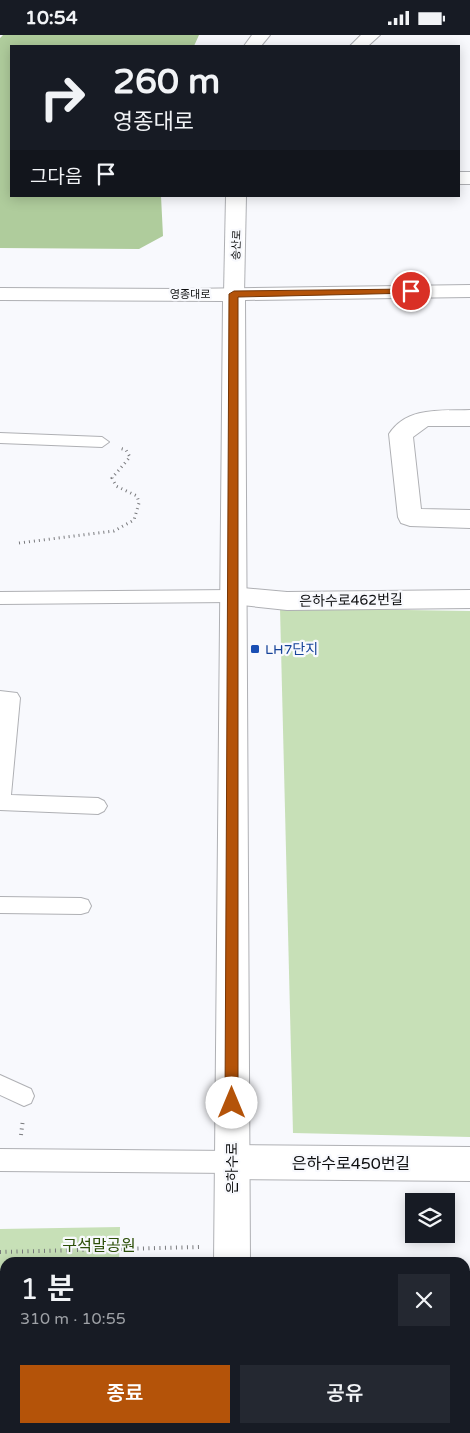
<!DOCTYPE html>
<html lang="ko">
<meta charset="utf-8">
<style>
body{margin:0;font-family:"Varela Round","Noto Sans KR",sans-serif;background:#242831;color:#f1f3f6;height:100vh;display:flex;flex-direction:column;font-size:19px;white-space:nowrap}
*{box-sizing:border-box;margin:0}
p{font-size:16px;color:#9ea1a6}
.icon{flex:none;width:28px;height:28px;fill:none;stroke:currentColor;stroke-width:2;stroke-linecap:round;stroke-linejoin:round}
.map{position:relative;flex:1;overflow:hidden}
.details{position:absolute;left:0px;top:1222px;width:470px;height:176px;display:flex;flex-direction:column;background:#171b24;border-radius:15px 15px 0 0;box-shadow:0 2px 12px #0003}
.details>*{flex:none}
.top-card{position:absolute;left:10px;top:10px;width:450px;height:152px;border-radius:0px;box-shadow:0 2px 12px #0003;background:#171b24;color:#f1f3f6;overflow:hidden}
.fabs{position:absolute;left:405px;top:1158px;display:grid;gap:10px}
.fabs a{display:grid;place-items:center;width:50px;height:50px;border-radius:0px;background:#171b24;box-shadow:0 2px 12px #0003;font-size:25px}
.pin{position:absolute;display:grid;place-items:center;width:42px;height:42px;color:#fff;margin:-21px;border:2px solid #fff;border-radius:50%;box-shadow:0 1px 5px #0007}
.me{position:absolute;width:55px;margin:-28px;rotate:0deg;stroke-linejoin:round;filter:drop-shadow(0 0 4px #0008)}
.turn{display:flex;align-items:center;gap:18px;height:105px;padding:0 20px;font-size:22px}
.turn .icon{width:65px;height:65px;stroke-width:2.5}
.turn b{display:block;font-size:35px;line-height:42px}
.then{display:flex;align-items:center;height:48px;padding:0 20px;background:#0003;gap:10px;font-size:19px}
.round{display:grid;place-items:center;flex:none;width:52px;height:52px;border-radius:0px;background:#242831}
.summary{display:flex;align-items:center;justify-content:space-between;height:85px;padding:0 20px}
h1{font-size:30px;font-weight:600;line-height:38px}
.primary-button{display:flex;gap:10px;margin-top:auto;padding:10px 20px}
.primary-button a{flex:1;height:58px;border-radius:0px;background:#b45309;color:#fff;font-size:20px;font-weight:600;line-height:58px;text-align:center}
.primary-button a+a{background:#242831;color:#f1f3f6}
.status{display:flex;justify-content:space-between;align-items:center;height:35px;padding:0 25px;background:#171b24;direction:ltr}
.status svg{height:14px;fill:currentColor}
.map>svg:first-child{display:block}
</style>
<div class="status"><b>10:54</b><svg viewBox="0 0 49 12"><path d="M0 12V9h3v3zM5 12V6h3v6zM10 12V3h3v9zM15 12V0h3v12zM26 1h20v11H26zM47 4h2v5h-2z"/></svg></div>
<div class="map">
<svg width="470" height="1398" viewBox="0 0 470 1398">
<rect width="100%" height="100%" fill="#f8f9fd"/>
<!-- green -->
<g fill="#c7e0b7">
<polygon points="280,573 470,576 470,1102 293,1098"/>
<polygon points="120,1192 119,1227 5,1228 5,1240 0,1241 0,1194"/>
</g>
<!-- forest -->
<polygon fill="#afcc9c" points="3,0 199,0 194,11 11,11 11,161 161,161 163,201 139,214 0,213 0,3"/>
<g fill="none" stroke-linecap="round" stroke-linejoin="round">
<defs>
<g id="service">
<polygon points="0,398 102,402 109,407 102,412 0,408"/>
<polygon points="232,555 238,557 240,561 238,565 232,567 0,569 0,557"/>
<polygon points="0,656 17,658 20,663 11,760 98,763 104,766 107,771 104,776 98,779 0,775"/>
<polygon points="0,862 81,863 88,865 91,871 88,877 81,879 0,878"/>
<polygon points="0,1040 31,1054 34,1061 31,1068 24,1071 0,1060"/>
<polygon points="0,1114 232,1116 240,1120 243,1127 240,1134 232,1138 0,1136"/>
<polygon points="0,1315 5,1317 5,1342 0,1340"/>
<polygon points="470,1385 470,1398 458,1398 459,1394 465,1394 465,1387"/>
<polygon points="46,1394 70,1394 71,1398 47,1398"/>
</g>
<g id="minor">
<polygon points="252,0 270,0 261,11 244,11"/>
<polygon points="361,0 380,0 368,11 350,11"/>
<rect x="459" y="137" width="11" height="12"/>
<polygon points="226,161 246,161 244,259 241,264 234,265 227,264 224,259"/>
<path d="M470 375V391H428L413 402 421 474 470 475V493L410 491 401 488 398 482 389 399C407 371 442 376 470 375Z"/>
<polygon points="232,552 287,557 470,555 470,573 287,575 223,568 219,561 223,554"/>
<polygon points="232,1110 470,1112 470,1146 232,1144 220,1139 215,1127 220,1115"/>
</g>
<g id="tertiary">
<polygon points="470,250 470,262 245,265 250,1228 214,1228 223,266 0,265 0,253 181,254"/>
<rect x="213" y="1394" width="38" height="4"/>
</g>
</defs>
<!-- service casing -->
<use href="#service" stroke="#afb0b4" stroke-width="2"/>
<!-- minor casing -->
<use href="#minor" stroke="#afb0b4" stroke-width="2"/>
<!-- tertiary casing -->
<use href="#tertiary" stroke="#afb0b4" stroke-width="2"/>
<!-- path-far1 -->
<polyline stroke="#78797c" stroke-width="3" stroke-dasharray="1 4" stroke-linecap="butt" points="19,508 114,496 134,485 139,468 137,461 116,451 112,443 130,422 126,415 119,413"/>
<!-- path -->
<g stroke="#78797c" stroke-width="4" stroke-dasharray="1 4.5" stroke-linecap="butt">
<polyline points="21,1100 23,1084"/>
<polyline points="0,1217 199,1212"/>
</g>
<!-- service -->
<use href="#service" fill="#fff" fill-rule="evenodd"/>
<!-- minor -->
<use href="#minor" fill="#fff" fill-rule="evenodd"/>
<!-- tertiary -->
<use href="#tertiary" fill="#fff" fill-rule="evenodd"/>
</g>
<!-- route -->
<polygon fill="#b45309" stroke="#753606" points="411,254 414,255 414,258 238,262 238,1068 236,1073 232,1075 227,1073 225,1068 229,259 234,256"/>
<!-- markers -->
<rect fill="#1a4fb4" stroke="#f8f9fd" stroke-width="2" x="250" y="609" width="10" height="10" rx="2.5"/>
<g text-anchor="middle" stroke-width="4.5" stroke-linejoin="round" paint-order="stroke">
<!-- far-street labels -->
<g font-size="11" fill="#0e0f10" stroke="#f8f9fd">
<text transform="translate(236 210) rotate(-88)" y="4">송산로</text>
<text x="190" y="263">영종대로</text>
</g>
<!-- street labels -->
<g font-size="14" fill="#0e0f10" stroke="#f8f9fd">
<text transform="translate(351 565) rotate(-1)" y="5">은하수로462번길</text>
<text transform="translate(232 1133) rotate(-90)" y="5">은하수로</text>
</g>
<!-- transit labels -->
<g font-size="14" fill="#164399" stroke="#f8f9fd" text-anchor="start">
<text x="265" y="619">LH7단지</text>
</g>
<!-- near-street labels -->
<g font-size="16" fill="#0e0f10" stroke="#f8f9fd">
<text x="351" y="1134">은하수로450번길</text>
</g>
<!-- near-park labels -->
<g font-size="16" fill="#2d5009" stroke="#f8f9fd">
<text x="99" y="1216">구석말공원</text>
</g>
</g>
</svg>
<div class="fabs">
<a><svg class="icon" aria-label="layers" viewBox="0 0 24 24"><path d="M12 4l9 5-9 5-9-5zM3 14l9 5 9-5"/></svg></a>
</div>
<div class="pin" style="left:411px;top:256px;background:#d93025"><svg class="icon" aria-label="arrive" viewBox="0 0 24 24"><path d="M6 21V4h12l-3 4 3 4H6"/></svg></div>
<svg class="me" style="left:232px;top:1068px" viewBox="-20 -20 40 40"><circle r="19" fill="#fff"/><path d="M0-13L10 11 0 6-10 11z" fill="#b45309"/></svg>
<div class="top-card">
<div class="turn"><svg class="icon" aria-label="right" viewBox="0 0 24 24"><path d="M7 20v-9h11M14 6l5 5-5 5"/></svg><div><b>260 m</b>영종대로</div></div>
<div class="then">그다음<svg class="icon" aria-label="arrive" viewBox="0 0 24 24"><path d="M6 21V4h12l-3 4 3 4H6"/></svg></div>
</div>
<section class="details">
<div class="summary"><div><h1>1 분</h1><p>310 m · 10:55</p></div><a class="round"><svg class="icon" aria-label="close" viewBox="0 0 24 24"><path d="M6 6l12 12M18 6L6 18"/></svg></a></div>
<div class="primary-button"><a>종료</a><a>공유</a></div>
</section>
</div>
